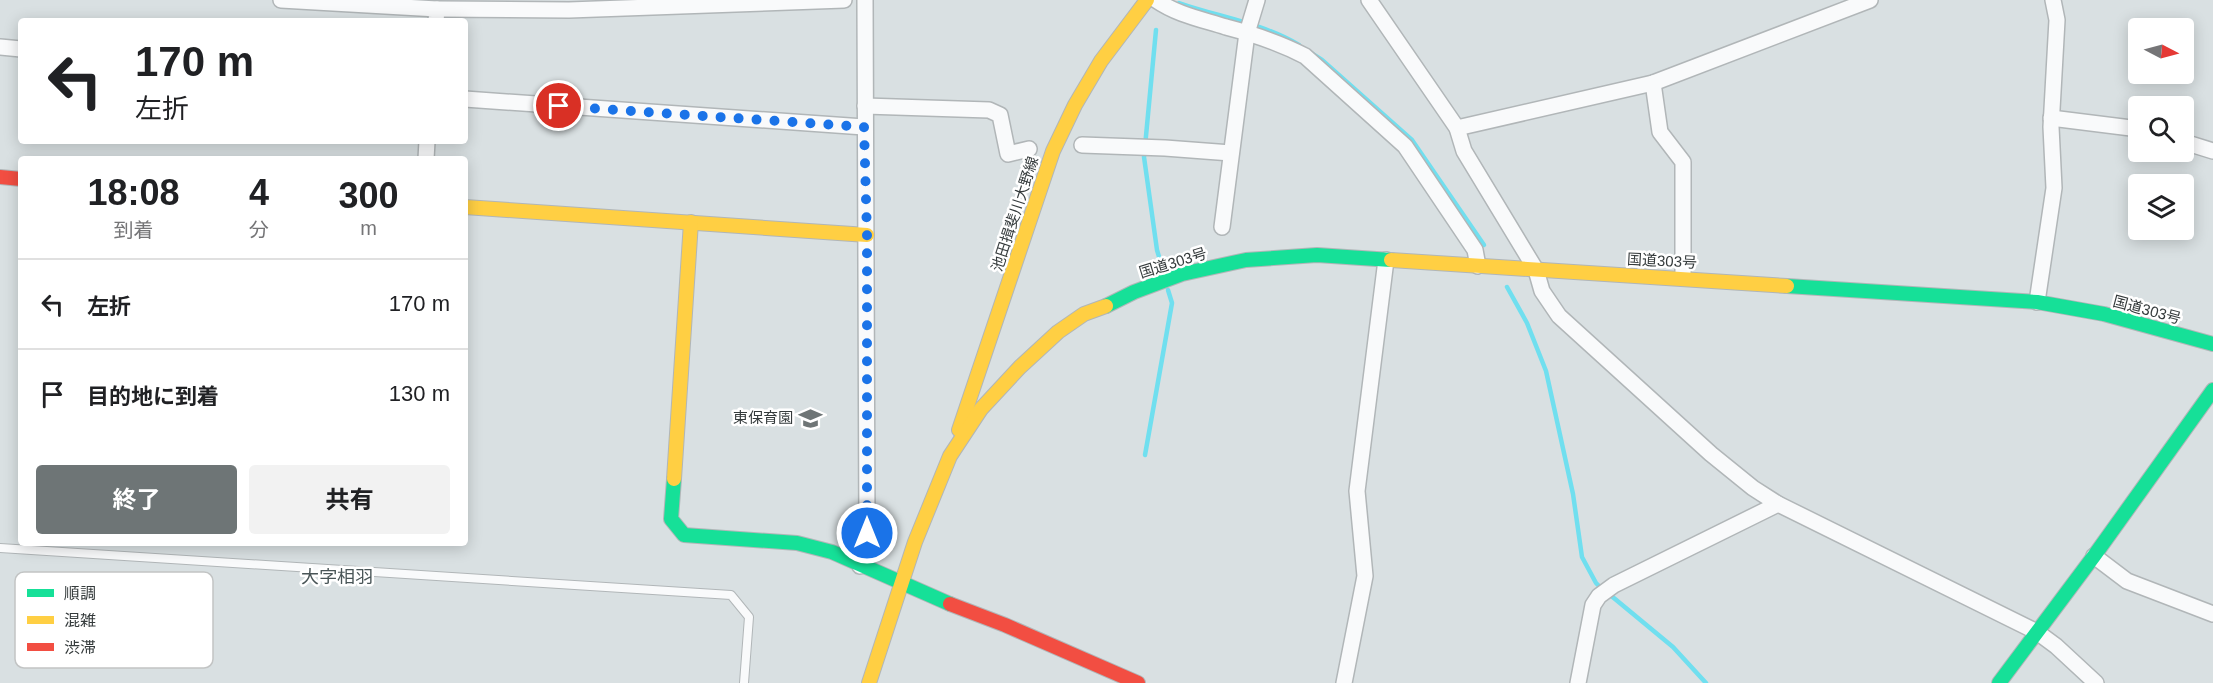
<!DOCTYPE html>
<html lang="ja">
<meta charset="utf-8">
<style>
body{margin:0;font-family:Helvetica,"Noto Sans JP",sans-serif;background:#f2f2f2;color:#202124;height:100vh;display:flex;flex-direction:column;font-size:22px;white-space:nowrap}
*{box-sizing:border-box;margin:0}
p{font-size:20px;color:#757577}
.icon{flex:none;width:33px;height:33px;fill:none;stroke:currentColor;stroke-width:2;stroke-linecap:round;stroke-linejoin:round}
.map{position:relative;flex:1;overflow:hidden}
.sheet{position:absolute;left:18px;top:156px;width:450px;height:390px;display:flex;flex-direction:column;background:#fff;border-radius:6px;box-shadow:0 3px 15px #0003}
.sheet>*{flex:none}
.guide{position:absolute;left:18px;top:18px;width:450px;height:126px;border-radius:6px;box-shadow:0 3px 15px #0003;background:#fff;color:#202124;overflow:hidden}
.needle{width:39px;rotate:96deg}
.controls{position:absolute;left:2128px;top:18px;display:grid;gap:12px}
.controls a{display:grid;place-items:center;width:66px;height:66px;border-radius:6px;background:#fff;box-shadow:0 3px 15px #0003;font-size:30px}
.pin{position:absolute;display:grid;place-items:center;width:51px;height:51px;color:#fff;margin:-26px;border:3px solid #fff;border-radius:50%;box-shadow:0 2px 6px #0007}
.me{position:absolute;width:66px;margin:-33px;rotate:0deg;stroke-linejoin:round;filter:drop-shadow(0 0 4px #0008)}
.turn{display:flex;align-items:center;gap:21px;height:126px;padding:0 18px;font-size:27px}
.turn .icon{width:78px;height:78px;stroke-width:2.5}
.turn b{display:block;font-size:42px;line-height:51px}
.eta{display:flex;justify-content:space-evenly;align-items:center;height:102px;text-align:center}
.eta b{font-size:36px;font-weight:700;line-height:42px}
.button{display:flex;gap:12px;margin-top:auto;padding:12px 18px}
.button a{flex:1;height:69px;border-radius:6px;background:#6e7576;color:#fff;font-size:24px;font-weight:700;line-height:69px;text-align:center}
.button a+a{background:#f2f2f2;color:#202124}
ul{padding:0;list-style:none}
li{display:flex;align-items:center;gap:18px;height:90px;padding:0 18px;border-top:2px solid #e0e0e0}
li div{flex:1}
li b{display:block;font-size:22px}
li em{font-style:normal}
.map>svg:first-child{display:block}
</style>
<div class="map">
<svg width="2213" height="683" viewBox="0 0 2213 683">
<rect width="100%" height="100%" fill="#d9e0e2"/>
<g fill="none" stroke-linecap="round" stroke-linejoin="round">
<!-- stream -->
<g stroke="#70dfef" stroke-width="4.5">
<path d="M1179 3C1219 17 1262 23 1299 45"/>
<polyline points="1156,30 1144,157 1157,250 1163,270"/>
<polyline points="1311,53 1322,60 1412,140 1484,245"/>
<polyline points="1507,287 1527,323 1546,371 1573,494 1582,557 1596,583 1602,589"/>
<polyline points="1145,455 1172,303 1168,290"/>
<polyline points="1609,594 1673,647 1706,683"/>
</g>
<defs>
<polyline id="lane" points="0,548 731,595 749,617 744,683"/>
<g id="street">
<polyline points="281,0 437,9 436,21"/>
<path d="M1156 0C1178 15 1201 19 1226 27 1253 34 1280 43 1305 56L1405 146 1475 250 1478 266"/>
<polyline points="1369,0 1457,128 1464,151 1536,270 1542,291 1559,316 1711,454 1753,488 1778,504 2037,632 2056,646 2096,683"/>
<polyline points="437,9 569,10 844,0"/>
<polyline points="0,47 21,49"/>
<polyline points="1653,83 1660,132 1683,162 1683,278"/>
<polyline points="465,99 864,127"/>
<polyline points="865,106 989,110 1000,115 1008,154 1029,149"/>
<polyline points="2051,118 2139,129"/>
<polyline points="1457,128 1653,83 1870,0"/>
<polyline points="2184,142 2213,151"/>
<polyline points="1082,145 1165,148 1231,153"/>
<polyline points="426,159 427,141"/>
<polyline points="1222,227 1247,33 1257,0"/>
<polyline points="2037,302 2054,188 2051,127 2057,20 2053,0"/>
<polyline points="2094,556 2127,581 2213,614"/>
<polyline points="860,566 867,533 865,0"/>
<polyline points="1344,683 1365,576 1357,491 1386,260"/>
<polyline points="1578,683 1593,605 1599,596 1614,585 1778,504"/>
</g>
<g id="fast">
<polyline points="1787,286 2037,302 2104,314 2213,344"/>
<polyline points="1106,306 1134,292 1182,274 1246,260 1317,255 1391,260"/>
<polyline points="674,479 671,519 684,535 797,543 832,552 950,604"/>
<polyline points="1999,683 2094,556 2213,390"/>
</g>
<g id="slow">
<polyline points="465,207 867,235"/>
<polyline points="1391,260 1787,286"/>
<polyline points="959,430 1053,151 1075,105 1101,61 1147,0"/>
<polyline points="674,479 691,222"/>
<polyline points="869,683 915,542 950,456 981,409 1020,367 1058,332 1084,314 1106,306"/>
</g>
<g id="jam">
<polyline points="0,177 21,179"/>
<polyline points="950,604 1005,625 1138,683"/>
</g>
</defs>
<!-- lane casing -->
<use href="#lane" stroke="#b1b6b8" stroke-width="10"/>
<!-- street casing -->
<use href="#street" stroke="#b1b6b8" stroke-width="18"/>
<!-- fast casing -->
<use href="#fast" stroke="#b1b6b8" stroke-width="16"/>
<!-- slow casing -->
<use href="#slow" stroke="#b1b6b8" stroke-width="16"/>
<!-- jam casing -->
<use href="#jam" stroke="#b1b6b8" stroke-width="16"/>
<!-- lane -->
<use href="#lane" stroke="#f9fafb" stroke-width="8"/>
<!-- street -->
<use href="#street" stroke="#f9fafb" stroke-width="15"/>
<!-- fast -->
<use href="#fast" stroke="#16e098" stroke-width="14"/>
<!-- slow -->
<use href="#slow" stroke="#ffcf43" stroke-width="14"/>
<!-- jam -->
<use href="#jam" stroke="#f24e42" stroke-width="14"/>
</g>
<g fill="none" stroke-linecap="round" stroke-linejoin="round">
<!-- route -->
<polyline stroke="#1a73e8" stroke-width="10" stroke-dasharray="0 18" points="559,106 864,127 867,235 867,533"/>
</g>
<!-- icons -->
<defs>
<symbol id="school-bare" viewBox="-9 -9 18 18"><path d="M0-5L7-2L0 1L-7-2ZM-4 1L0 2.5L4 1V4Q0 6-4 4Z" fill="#6e7576" stroke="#fff" stroke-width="2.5" paint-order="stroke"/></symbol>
</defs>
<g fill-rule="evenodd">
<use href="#school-bare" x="794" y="402" width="33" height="33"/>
</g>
<g text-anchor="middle" stroke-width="5" stroke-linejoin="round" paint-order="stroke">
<!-- street labels -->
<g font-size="15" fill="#353b3c" stroke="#fff">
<text transform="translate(1015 214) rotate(-72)" y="5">池田揖斐川大野線</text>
<text transform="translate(1662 261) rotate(3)" y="5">国道303号</text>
<text transform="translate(1173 263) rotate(-17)" y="5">国道303号</text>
<text transform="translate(2147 310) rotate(15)" y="5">国道303号</text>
</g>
<!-- poi labels -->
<g font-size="15" fill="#353b3c" stroke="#fff" text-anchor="end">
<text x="793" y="423">東保育園</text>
</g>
<!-- quarter labels -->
<g font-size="18" fill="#495557" stroke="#fff">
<text x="337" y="583">大字相羽</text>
</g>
</g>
<!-- legend -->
<rect x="15" y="572" width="198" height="96" rx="9" fill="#fff" stroke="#c2c4c4" stroke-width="1.5"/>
<rect x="27" y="589" width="27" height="8" fill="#16e098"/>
<rect x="27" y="616" width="27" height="8" fill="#ffcf43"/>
<rect x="27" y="643" width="27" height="8" fill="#f24e42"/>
<g font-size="16" fill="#353b3c">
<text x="64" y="599">順調</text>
<text x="64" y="626">混雑</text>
<text x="64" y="653">渋滞</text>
</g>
</svg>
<div class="controls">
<a><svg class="needle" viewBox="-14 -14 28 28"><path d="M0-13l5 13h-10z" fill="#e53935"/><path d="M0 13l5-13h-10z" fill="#757577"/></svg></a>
<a><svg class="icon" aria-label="search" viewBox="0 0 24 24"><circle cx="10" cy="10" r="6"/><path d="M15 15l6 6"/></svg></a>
<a><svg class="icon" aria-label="layers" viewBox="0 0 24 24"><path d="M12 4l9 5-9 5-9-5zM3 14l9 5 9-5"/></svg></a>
</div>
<div class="pin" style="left:559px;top:106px;background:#d93025"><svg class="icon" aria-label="arrive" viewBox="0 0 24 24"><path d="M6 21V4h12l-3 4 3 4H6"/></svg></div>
<svg class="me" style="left:867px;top:533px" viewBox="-20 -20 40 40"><circle r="17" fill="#1a73e8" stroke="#fff" stroke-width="3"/><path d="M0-11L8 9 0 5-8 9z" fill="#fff"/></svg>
<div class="guide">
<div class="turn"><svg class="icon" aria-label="left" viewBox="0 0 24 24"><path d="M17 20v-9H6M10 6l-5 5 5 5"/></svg><div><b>170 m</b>左折</div></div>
</div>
<section class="sheet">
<div class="eta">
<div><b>18:08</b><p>到着</p></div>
<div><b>4</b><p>分</p></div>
<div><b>300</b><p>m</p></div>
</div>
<ul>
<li><svg class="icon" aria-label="left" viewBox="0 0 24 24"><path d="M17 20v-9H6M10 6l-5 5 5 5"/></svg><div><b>左折</b></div><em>170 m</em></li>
<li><svg class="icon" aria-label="arrive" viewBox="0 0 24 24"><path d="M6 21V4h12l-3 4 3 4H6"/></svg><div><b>目的地に到着</b></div><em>130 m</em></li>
</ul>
<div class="button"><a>終了</a><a>共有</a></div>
</section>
</div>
